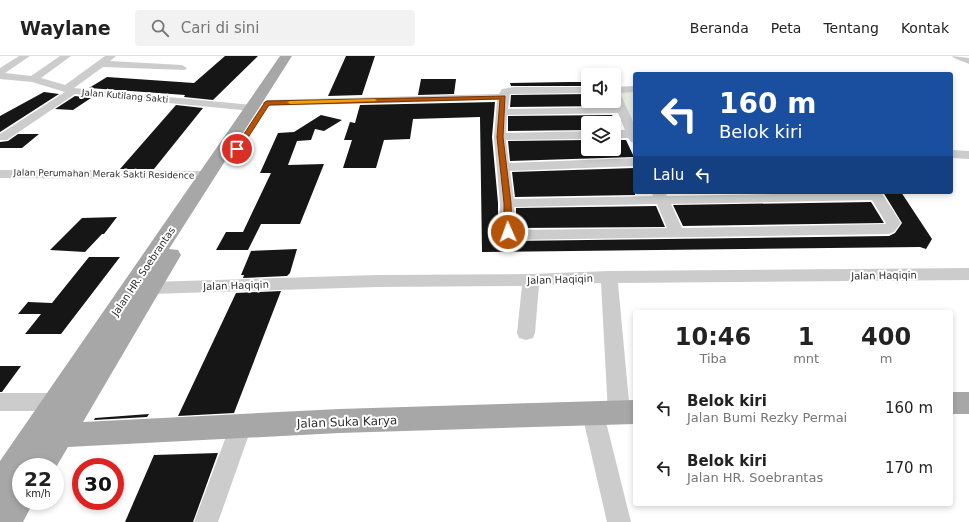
<!DOCTYPE html>
<html lang="id">
<style>
body{margin:0;font-family:"DejaVu Sans",sans-serif;background:#f2f2f2;color:#222;height:100vh;display:flex;flex-direction:column;font-size:15px;white-space:nowrap}
*{box-sizing:border-box;margin:0}
p{font-size:13px;color:#767676}
.icon{flex:none;width:22px;height:22px;fill:none;stroke:currentColor;stroke-width:2;stroke-linecap:round;stroke-linejoin:round}
.map{position:relative;flex:1;overflow:hidden}
.sheet{position:absolute;left:633px;top:254px;width:320px;height:196px;display:flex;flex-direction:column;background:#fff;border-radius:4px;box-shadow:0 2px 6px #0003}
.sheet>*{flex:none}
.banner{position:absolute;left:633px;top:16px;width:320px;height:122px;border-radius:4px;box-shadow:0 2px 6px #0003;background:#1a4fa0;color:#fff;overflow:hidden}
.tools{position:absolute;left:581px;top:12px;display:grid;gap:8px}
.tools a{display:grid;place-items:center;width:40px;height:40px;border-radius:4px;background:#fff;box-shadow:0 2px 6px #0003;font-size:20px}
.speed{position:absolute;left:12px;top:402px;display:flex;gap:8px;font-size:20px;font-weight:700;text-align:center}
.speed>*{display:grid;place-content:center;width:52px;height:52px;border-radius:50%;background:#fff;box-shadow:0 2px 6px #0003;line-height:1}
.speed small{font-size:10px;font-weight:400}
.speed .limit{border:6px solid #d22;background:#fff;color:#111}
.pin{position:absolute;display:grid;place-items:center;width:34px;height:34px;color:#fff;margin:-17px;border:2px solid #fff;border-radius:50%;box-shadow:0 1px 4px #0007}
.me{position:absolute;width:44px;margin:-22px;rotate:358deg;stroke-linejoin:round;filter:drop-shadow(0 0 3px #0008)}
.turn{display:flex;align-items:center;gap:14px;height:84px;padding:0 20px;font-size:18px}
.turn .icon{width:52px;height:52px;stroke-width:2.5}
.turn b{display:block;font-size:28px;line-height:34px}
.then{display:flex;align-items:center;height:38px;padding:0 20px;background:#0003;gap:8px;font-size:15px}
.eta{display:flex;justify-content:space-evenly;align-items:center;height:68px;text-align:center}
.eta b{font-size:24px;font-weight:600;line-height:28px}
ul{padding:0;list-style:none}
li{display:flex;align-items:center;gap:12px;height:60px;padding:0 20px}
li div{flex:1}
li b{display:block;font-size:15px}
li em{font-style:normal}
header{display:flex;align-items:center;gap:24px;box-sizing:border-box;height:56px;padding:0 20px;background:#fff;border-bottom:1px solid #e0e0e0}
header strong{font-size:19px}
nav{display:flex;gap:22px;margin-inline-start:auto;font-size:14px}
.search{width:280px;height:36px;background:#f2f2f2;display:flex;align-items:center;gap:10px;box-sizing:border-box;padding:0 14px;border-radius:4px;color:#767676;font-size:15px}
.map>svg:first-child{display:block}
</style>
<header>
<strong>Waylane</strong>
<div class="search"><svg class="icon" aria-label="search" viewBox="0 0 24 24"><circle cx="10" cy="10" r="6"/><path d="M15 15l6 6"/></svg>Cari di sini</div>
<nav><a>Beranda</a><a>Peta</a><a>Tentang</a><a>Kontak</a></nav>
</header>
<div class="map">
<svg width="969" height="466" viewBox="0 0 969 466">
<rect width="100%" height="100%" fill="#fff"/>
<!-- green -->
<polygon fill="#e6ebdd" points="635,33 635,83 614,35"/>
<!-- building -->
<g fill="#161616">
<polygon points="225,0 258,0 213,44 184,41 185,39 89,32 107,21 194,27"/>
<polygon points="346,0 375,0 362,39 328,40"/>
<polygon points="421,23 456,23 454,38 418,39"/>
<polygon points="569,26 588,26 588,30 511,30 510,27"/>
<polygon points="44,36 59,38 0,76 0,60"/>
<polygon points="588,38 588,45 607,45 609,50 510,51 511,39"/>
<polygon points="75,40 91,42 73,54 55,53"/>
<polygon points="495,46 492,81 498,147 498,176 505,183 510,185 889,180 895,177 902,167 883,136 901,136 932,183 926,193 920,191 482,196 480,61 413,63 410,83 384,84 376,112 343,112 352,84 344,84 350,66 355,67 360,49"/>
<polygon points="176,49 203,52 154,113 120,113"/>
<polygon points="321,59 342,64 324,75 315,73 311,84 297,85 288,109 324,108 300,168 261,168 248,194 216,194 226,176 243,176 271,117 260,117 278,77 294,76"/>
<polygon points="612,59 616,67 588,67 588,74 508,75 508,60"/>
<polygon points="18,78 39,78 22,92 0,92 0,86 8,85"/>
<polygon points="588,84 588,93 618,93 614,84 626,84 634,101 510,105 508,85"/>
<polygon points="635,112 635,139 515,141 512,116"/>
<polygon points="667,136 801,136 668,138"/>
<polygon points="871,146 884,167 683,170 673,149"/>
<polygon points="656,150 665,171 516,172 516,152"/>
<polygon points="117,161 104,178 102,178 85,196 50,194 82,162"/>
<polygon points="297,193 290,217 287,220 243,222 244,219 241,219 251,195"/>
<polygon points="89,201 120,201 61,278 25,278 41,258 18,258 28,246 52,247"/>
<polygon points="281,235 234,357 178,360 236,237"/>
<polygon points="0,310 21,310 2,336 0,336"/>
<polygon points="149,358 147,361 94,364 95,362"/>
<polygon points="218,397 193,466 125,466 154,399"/>
</g>
<g fill="none" stroke-linecap="round" stroke-linejoin="round">
<!-- minor -->
<g fill="#ccc" fill-rule="evenodd">
<polygon points="19,0 30,0 5,17 31,20 60,0 71,0 41,22 65,29 105,0 116,0 110,5 182,9 187,12 185,14 103,11 74,32 252,49 258,52 252,55 75,38 7,84 0,84 0,78 65,36 32,26 0,23 0,12"/>
<polygon points="952,0 969,2 969,8 954,2"/>
<path d="M635 30V36L620 37 635 70V87L631 86 628 82H614V74H625L618 57 507 59 506 77 588 75V83L506 84 509 107 635 102V110L510 115 514 143 653 140 651 136H665L667 140 881 136 901 167 894 176 889 178 511 184 506 182 500 176V147L494 81 497 44 267 50 262 47 267 44 499 38 502 33 514 31H588V37L510 38 508 53 615 51 613 45 614 31ZM872 144 886 167 885 168 682 172 671 148ZM657 148 667 172 515 174 514 151Z"/>
<polygon points="951,94 969,95 969,103 951,102"/>
<polygon points="0,114 207,115 212,116 214,119 212,122 207,123 0,122"/>
<polygon points="969,212 969,224 618,227 630,357 626,363 619,366 612,363 608,357 601,227 539,229 535,277 533,282 526,284 519,282 517,277 522,230 377,231 151,238 145,236 143,232 145,228 151,226 377,219 531,218 609,215"/>
<polygon points="0,337 56,337 63,340 66,346 63,352 56,355 0,355"/>
<polygon points="593,349 600,352 604,358 631,466 607,466 582,358 586,352"/>
<polygon points="241,361 249,363 252,370 218,466 194,466 230,370 233,363"/>
</g>
<!-- major -->
<g fill="#a7a7a7" fill-rule="evenodd">
<polygon points="280,0 292,0 169,193 178,194 181,199 83,366 339,353 635,344 635,368 339,377 68,391 55,413 55,411 21,411 21,445 34,445 23,466 0,466 0,405"/>
<rect x="951" y="336" width="18" height="22"/>
</g>
</g>
<!-- route -->
<polygon fill="#b45309" stroke="#753606" points="505,40 503,81 511,147 512,176 508,178 504,176 504,147 497,81 500,43 269,49 240,94 234,93 265,46 267,45"/>
<!-- slow -->
<polygon fill="#f59e0b" points="375,43 377,45 290,48 287,46 290,45"/>
<g text-anchor="middle" stroke-width="4" stroke-linejoin="round" paint-order="stroke">
<!-- far-street labels -->
<g font-size="9" fill="#2f2f2f" stroke="#fff">
<text transform="translate(125 40) rotate(5)" y="3">Jalan Kutilang Sakti</text>
<text transform="translate(104 118) rotate(1)" y="3">Jalan Perumahan Merak Sakti Residence</text>
</g>
<!-- street labels -->
<g font-size="10" fill="#2f2f2f" stroke="#fff">
<text transform="translate(143 215) rotate(-56)" y="4">Jalan HR. Soebrantas</text>
<text transform="translate(884 219) rotate(-1)" y="4">Jalan Haqiqin</text>
<text transform="translate(560 223) rotate(-2)" y="4">Jalan Haqiqin</text>
<text transform="translate(236 229) rotate(-2)" y="4">Jalan Haqiqin</text>
</g>
<!-- near-street labels -->
<g font-size="12" fill="#2f2f2f" stroke="#fff">
<text transform="translate(347 366) rotate(-2)" y="4">Jalan Suka Karya</text>
</g>
</g>
</svg>
<div class="tools">
<a><svg class="icon" aria-label="sound" viewBox="0 0 24 24"><path d="M4 9h4l5-4v14l-5-4H4zM17 9q2 3 0 6"/></svg></a>
<a><svg class="icon" aria-label="layers" viewBox="0 0 24 24"><path d="M12 4l9 5-9 5-9-5zM3 14l9 5 9-5"/></svg></a>
</div>
<div class="speed"><div>22<small>km/h</small></div><div class="limit">30</div></div>
<div class="pin" style="left:237px;top:93px;background:#d93025"><svg class="icon" aria-label="arrive" viewBox="0 0 24 24"><path d="M6 21V4h12l-3 4 3 4H6"/></svg></div>
<svg class="me" style="left:508px;top:176px" viewBox="-20 -20 40 40"><circle r="17" fill="#b45309" stroke="#fff" stroke-width="3"/><path d="M0-11L8 9 0 5-8 9z" fill="#fff"/></svg>
<div class="banner">
<div class="turn"><svg class="icon" aria-label="left" viewBox="0 0 24 24"><path d="M17 20v-9H6M10 6l-5 5 5 5"/></svg><div><b>160 m</b>Belok kiri</div></div>
<div class="then">Lalu<svg class="icon" aria-label="left" viewBox="0 0 24 24"><path d="M17 20v-9H6M10 6l-5 5 5 5"/></svg></div>
</div>
<section class="sheet">
<div class="eta">
<div><b>10:46</b><p>Tiba</p></div>
<div><b>1</b><p>mnt</p></div>
<div><b>400</b><p>m</p></div>
</div>
<ul>
<li><svg class="icon" aria-label="left" viewBox="0 0 24 24"><path d="M17 20v-9H6M10 6l-5 5 5 5"/></svg><div><b>Belok kiri</b><p>Jalan Bumi Rezky Permai</p></div><em>160 m</em></li>
<li><svg class="icon" aria-label="left" viewBox="0 0 24 24"><path d="M17 20v-9H6M10 6l-5 5 5 5"/></svg><div><b>Belok kiri</b><p>Jalan HR. Soebrantas</p></div><em>170 m</em></li>
</ul>
</section>
</div>
